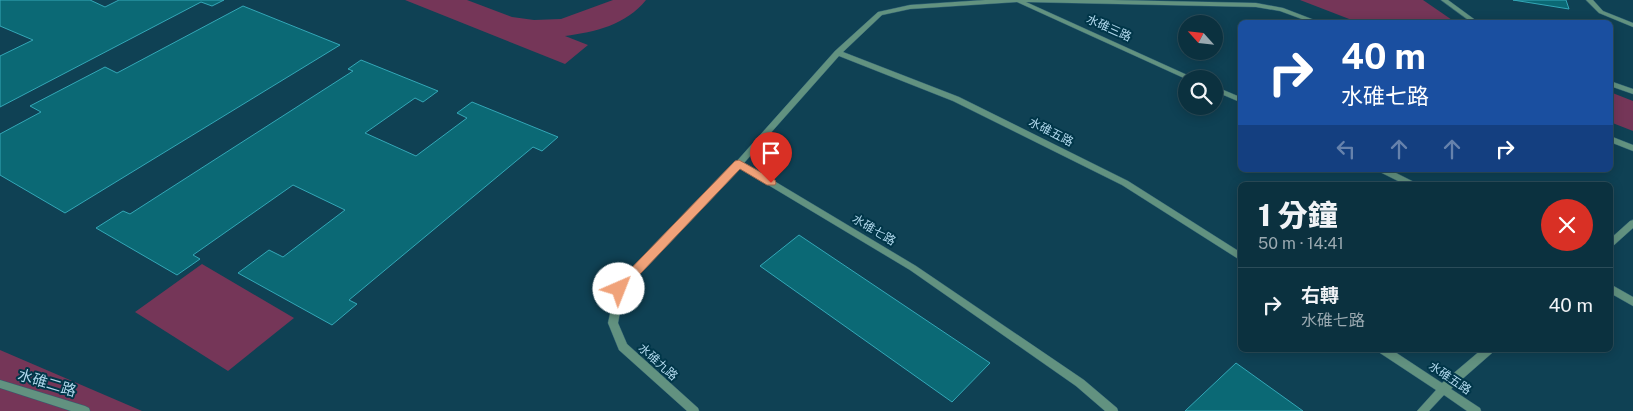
<!DOCTYPE html>
<html lang="zh-TW">
<meta charset="utf-8">
<style>
body{margin:0;font-family:"Public Sans","Noto Sans TC",sans-serif;background:#143946;color:#f1f3f6;height:100vh;display:flex;flex-direction:column;font-size:19px;white-space:nowrap}
*{box-sizing:border-box;margin:0}
p{font-size:16px;color:#9aa9b0}
.icon{flex:none;width:28px;height:28px;fill:none;stroke:currentColor;stroke-width:2;stroke-linecap:round;stroke-linejoin:round}
.map{position:relative;flex:1;overflow:hidden}
.panel{position:absolute;left:1238px;top:182px;width:375px;height:170px;display:flex;flex-direction:column;background:#0b313f;border-radius:8px;box-shadow:0 2px 12px #0003,0 0 0 1px #2b4c59}
.panel>*{flex:none}
.top-card{position:absolute;left:1238px;top:20px;width:375px;height:152px;border-radius:8px;box-shadow:0 2px 12px #0003,0 0 0 1px #2b4c59;background:#1a4fa0;color:#fff;overflow:hidden}
.needle{width:32px;rotate:297deg}
.buttons{position:absolute;left:1178px;top:15px;display:grid;gap:10px}
.buttons a{display:grid;place-items:center;width:45px;height:45px;border-radius:50%;background:#0b313f;box-shadow:0 2px 12px #0003,0 0 0 1px #2b4c59;font-size:25px}
.pin{position:absolute;display:grid;place-items:center;width:42px;height:42px;color:#fff;margin:-51px -21px;border-radius:50% 50% 50% 0;rotate:-45deg;box-shadow:0 0 5px #0007}
.pin .icon{rotate:45deg}
.me{position:absolute;width:55px;margin:-28px;rotate:44deg;stroke-linejoin:round;filter:drop-shadow(0 0 4px #0008)}
.turn{display:flex;align-items:center;gap:18px;height:105px;padding:0 20px;font-size:22px}
.turn .icon{width:65px;height:65px;stroke-width:2.5}
.turn b{display:block;font-size:35px;line-height:42px}
.lanes{display:flex;align-items:center;height:48px;padding:0 20px;background:#0003;justify-content:center;gap:25px;direction:ltr}
.lanes .off{opacity:.35}
.round{display:grid;place-items:center;flex:none;width:52px;height:52px;border-radius:26px;background:#143946}
.head{display:flex;align-items:center;justify-content:space-between;height:85px;padding:0 20px}
h1{font-size:30px;font-weight:800;line-height:38px}
ul{padding:0;list-style:none}
li{display:flex;align-items:center;gap:15px;height:75px;padding:0 20px;border-top:1px solid #2b4c59}
li div{flex:1}
li b{display:block;font-size:19px}
li em{font-style:normal}
.map>svg:first-child{display:block}
</style>
<div class="map">
<svg width="1633" height="411" viewBox="0 0 1633 411">
<rect width="100%" height="100%" fill="#0f4154"/>
<!-- green -->
<g fill="#753658">
<path d="M405 0H467L512 17 534 20 561 19 613 0H646C626 25 595 32 565 36L588 45 565 64Z"/>
<polygon points="1300,0 1423,0 1455,22 1357,22"/>
<polygon points="1610,92 1633,101 1633,131 1610,122"/>
<polygon points="202,264 294,318 228,371 135,312"/>
<polygon points="0,350 142,411 0,411"/>
</g>
<!-- building -->
<g fill="#0b6975" stroke="#34a7b7">
<polygon points="0,0 90,0 105,7 119,0 224,0 212,6 201,2 0,107 0,56 33,40 0,26"/>
<polygon points="1513,0 1566,0 1569,9"/>
<polygon points="243,6 340,45 65,213 0,175 0,134 41,112 30,106 105,67 117,73"/>
<polygon points="361,60 438,91 423,102 415,98 365,133 416,156 467,118 457,113 472,102 558,137 542,151 533,147 349,300 357,304 332,325 238,273 269,250 283,257 345,210 293,185 193,255 200,259 177,275 96,228 123,211 130,214 353,71 348,69"/>
<polygon points="799,235 990,363 952,402 760,266"/>
<polygon points="1236,363 1303,411 1185,411"/>
</g>
<g fill="none" stroke-linecap="round" stroke-linejoin="round">
<defs>
<g id="minor">
<polygon points="985,0 1112,0 1256,3 1283,8 1317,21 1318,22 1310,22 1280,11 1256,7 1026,2 1196,79 1186,79 1017,2 910,9 882,15 843,52 959,97 1128,181 1240,252 1240,260 1122,185 953,101 839,56 744,163 916,266 1084,380 1117,408 1118,411 1105,411 1076,386 910,270 740,168 624,290 618,323 627,344 698,408 699,411 687,411 619,350 608,323 616,286 736,162 835,51 878,12 910,5"/>
<polygon points="1441,0 1448,0 1478,22 1471,22"/>
<polygon points="1586,0 1593,0 1603,11 1633,23 1633,27 1599,13"/>
<polygon points="1610,81 1633,89 1633,94 1610,86"/>
<polygon points="1214,86 1240,97 1240,102 1214,91"/>
<polygon points="1610,136 1633,145 1633,151 1610,142"/>
<polygon points="1379,170 1390,170 1416,183 1417,185 1406,185 1380,172"/>
<polygon points="1633,220 1633,228 1613,246 1610,247 1610,239 1630,221"/>
<polygon points="1610,284 1633,297 1633,306 1610,293"/>
<polygon points="1379,350 1392,350 1442,383 1481,350 1493,350 1492,353 1451,389 1480,408 1481,411 1467,411 1444,395 1429,411 1417,411 1436,390 1380,353"/>
<polygon points="0,380 85,406 89,408 90,411 71,411 0,388"/>
</g>
</defs>
<!-- minor casing -->
<use href="#minor" stroke="#2f5f72" stroke-width="1"/>
<!-- minor -->
<use href="#minor" fill="#629280" fill-rule="evenodd"/>
</g>
<!-- route -->
<polygon fill="#f0a279" stroke="#9c694f" points="739,160 775,180 776,183 775,185 767,185 740,169 623,292 614,292 613,289 614,286 735,161"/>
<g text-anchor="middle" stroke-width="4" stroke-linejoin="round" paint-order="stroke">
<!-- street labels -->
<g font-size="12" fill="#b0d8ec" stroke="#003649">
<text transform="translate(1109 28) rotate(24)" y="4">水碓三路</text>
<text transform="translate(1051 132) rotate(27)" y="4">水碓五路</text>
<text transform="translate(874 230) rotate(31)" y="4">水碓七路</text>
<text transform="translate(658 362) rotate(42)" y="4">水碓九路</text>
<text transform="translate(1450 378) rotate(34)" y="4">水碓五路</text>
</g>
<!-- near-street labels -->
<g font-size="15" fill="#b0d8ec" stroke="#003649">
<text transform="translate(47 383) rotate(17)" y="5">水碓二路</text>
</g>
</g>
</svg>
<div class="buttons">
<a><svg class="needle" viewBox="-14 -14 28 28"><path d="M0-13l5 13h-10z" fill="#e53935"/><path d="M0 13l5-13h-10z" fill="#9aa9b0"/></svg></a>
<a><svg class="icon" aria-label="search" viewBox="0 0 24 24"><circle cx="10" cy="10" r="6"/><path d="M15 15l6 6"/></svg></a>
</div>
<div class="pin" style="left:771px;top:183px;background:#d93025"><svg class="icon" aria-label="arrive" viewBox="0 0 24 24"><path d="M6 21V4h12l-3 4 3 4H6"/></svg></div>
<svg class="me" style="left:619px;top:289px" viewBox="-20 -20 40 40"><circle r="19" fill="#fff"/><path d="M0-13L10 11 0 6-10 11z" fill="#f0a279"/></svg>
<div class="top-card">
<div class="turn"><svg class="icon" aria-label="right" viewBox="0 0 24 24"><path d="M7 20v-9h11M14 6l5 5-5 5"/></svg><div><b>40 m</b>水碓七路</div></div>
<div class="lanes"><svg class="icon off" aria-label="left" viewBox="0 0 24 24"><path d="M17 20v-9H6M10 6l-5 5 5 5"/></svg><svg class="icon off" aria-label="ahead" viewBox="0 0 24 24"><path d="M12 20V5M6 11l6-6 6 6"/></svg><svg class="icon off" aria-label="ahead" viewBox="0 0 24 24"><path d="M12 20V5M6 11l6-6 6 6"/></svg><svg class="icon" aria-label="right" viewBox="0 0 24 24"><path d="M7 20v-9h11M14 6l5 5-5 5"/></svg></div>
</div>
<section class="panel">
<div class="head"><div><h1>1 分鐘</h1><p>50 m · 14:41</p></div><a class="round" style="background:#d93025;color:#fff"><svg class="icon" aria-label="close" viewBox="0 0 24 24"><path d="M6 6l12 12M18 6L6 18"/></svg></a></div>
<ul>
<li><svg class="icon" aria-label="right" viewBox="0 0 24 24"><path d="M7 20v-9h11M14 6l5 5-5 5"/></svg><div><b>右轉</b><p>水碓七路</p></div><em>40 m</em></li>
</ul>
</section>
</div>
